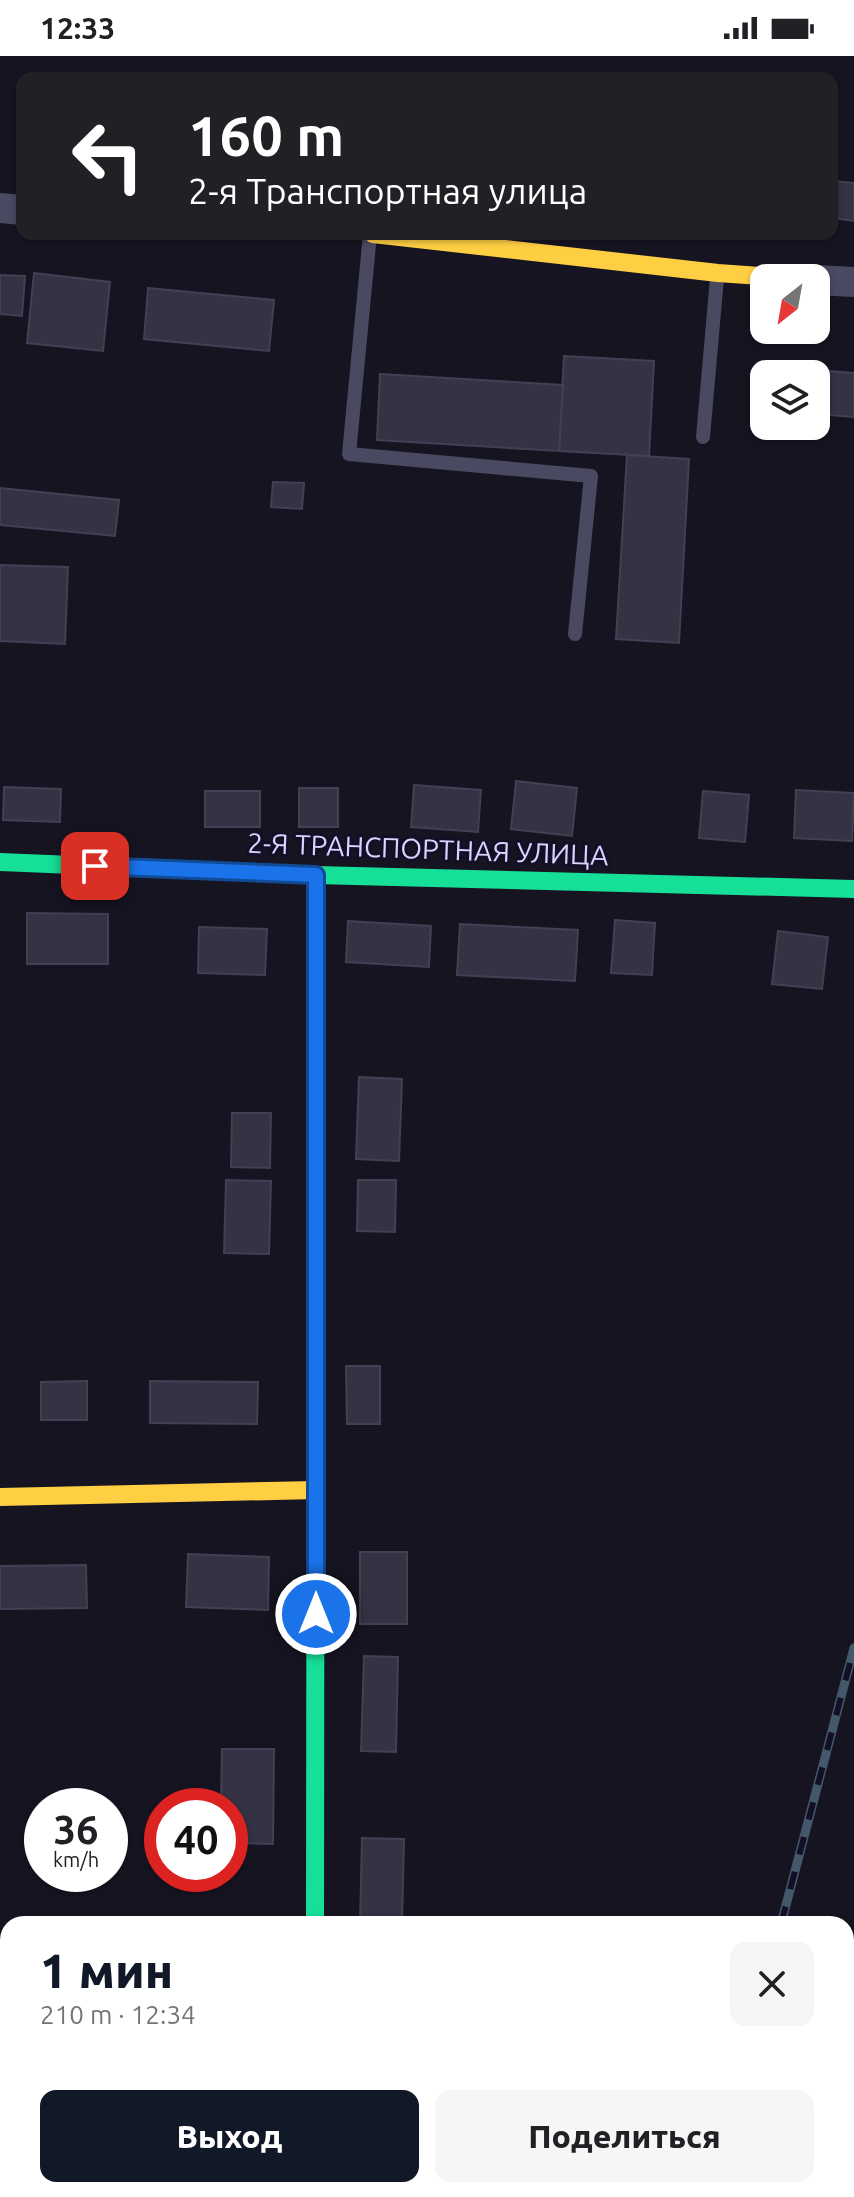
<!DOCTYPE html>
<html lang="ru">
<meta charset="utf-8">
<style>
body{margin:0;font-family:Ubuntu,sans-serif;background:#f6f6f6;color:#202124;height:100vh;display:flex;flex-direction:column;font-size:30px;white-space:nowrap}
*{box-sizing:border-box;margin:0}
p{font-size:26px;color:#757577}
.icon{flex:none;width:44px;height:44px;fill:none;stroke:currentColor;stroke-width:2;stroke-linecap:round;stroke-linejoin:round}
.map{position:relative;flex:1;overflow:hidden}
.panel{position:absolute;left:0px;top:1860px;width:854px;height:282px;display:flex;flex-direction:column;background:#fff;border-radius:24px 24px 0 0;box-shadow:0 2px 6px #0004}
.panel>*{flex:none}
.guide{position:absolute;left:16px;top:16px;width:822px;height:168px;border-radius:16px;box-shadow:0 2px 6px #0004;background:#202124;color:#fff;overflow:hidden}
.needle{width:52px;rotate:211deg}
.controls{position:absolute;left:750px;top:208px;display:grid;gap:16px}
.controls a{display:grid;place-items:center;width:80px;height:80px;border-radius:16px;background:#fff;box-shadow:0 2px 6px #0004;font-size:40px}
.speed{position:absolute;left:24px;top:1732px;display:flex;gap:16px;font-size:40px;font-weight:700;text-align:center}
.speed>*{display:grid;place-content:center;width:104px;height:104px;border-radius:50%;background:#fff;box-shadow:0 2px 6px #0004;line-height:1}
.speed small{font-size:20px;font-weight:400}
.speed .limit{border:12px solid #d22;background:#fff;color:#111}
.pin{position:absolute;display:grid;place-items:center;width:68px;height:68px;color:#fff;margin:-34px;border-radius:16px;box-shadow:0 4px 12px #0006}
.me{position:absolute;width:88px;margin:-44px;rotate:0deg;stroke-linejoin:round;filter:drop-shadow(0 0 6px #0008)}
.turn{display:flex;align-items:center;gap:28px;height:168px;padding:0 40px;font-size:36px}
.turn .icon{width:104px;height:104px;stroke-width:2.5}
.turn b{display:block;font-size:56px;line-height:68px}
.round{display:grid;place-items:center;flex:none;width:84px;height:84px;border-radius:16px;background:#f6f6f6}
.headline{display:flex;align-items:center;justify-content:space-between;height:136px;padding:0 40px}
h1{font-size:48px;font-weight:800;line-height:60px;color:#111827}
.action{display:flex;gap:16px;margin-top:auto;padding:16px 40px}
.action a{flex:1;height:92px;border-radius:16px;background:#111827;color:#fff;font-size:32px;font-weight:800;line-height:92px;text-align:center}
.action a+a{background:#f6f6f6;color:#202124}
.status{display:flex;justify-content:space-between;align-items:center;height:56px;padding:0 40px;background:#fff;direction:ltr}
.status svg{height:22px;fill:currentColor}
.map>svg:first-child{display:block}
</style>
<div class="status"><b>12:33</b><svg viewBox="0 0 49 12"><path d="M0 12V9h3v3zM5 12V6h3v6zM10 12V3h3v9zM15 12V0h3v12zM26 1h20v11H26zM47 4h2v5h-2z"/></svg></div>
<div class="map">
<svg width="854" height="2141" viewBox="0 0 854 2141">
<rect width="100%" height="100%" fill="#161421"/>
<!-- building -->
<g fill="#343243" stroke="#433f54" stroke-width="2">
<polygon points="834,125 854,127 854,165 832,162"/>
<polygon points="34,217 110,226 103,295 27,287"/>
<polygon points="0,219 25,220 22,260 0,258"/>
<polygon points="148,232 274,244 269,295 144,283"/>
<polygon points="564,300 654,305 649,400 559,395"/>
<polygon points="762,310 854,317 854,361 816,358 816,318 764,318 764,370 804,370 803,380 757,376"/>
<polygon points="380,318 563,329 559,395 377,384"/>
<polygon points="627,399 689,403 679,587 616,583"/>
<polygon points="273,426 304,427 302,453 271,451"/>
<polygon points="0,432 119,444 115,480 0,469"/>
<polygon points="0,509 68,511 65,588 0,585"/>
<polygon points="516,725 577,732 572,780 511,773"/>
<polygon points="414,729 481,734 478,776 411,771"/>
<polygon points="4,731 61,733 60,766 3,764"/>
<rect x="299" y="732" width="39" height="39"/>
<polygon points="796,734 854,737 852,785 794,782"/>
<rect x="205" y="735" width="55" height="36"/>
<polygon points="703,735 749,739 745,786 699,782"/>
<polygon points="27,857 108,858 108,908 27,908"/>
<polygon points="615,864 655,867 652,919 611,917"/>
<polygon points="348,865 431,870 429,911 346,906"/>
<polygon points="460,868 578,874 575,925 457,919"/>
<polygon points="199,871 267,873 265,919 198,917"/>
<polygon points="778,875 828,881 822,933 772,928"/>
<polygon points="359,1021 402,1023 399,1105 356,1103"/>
<polygon points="232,1057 271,1057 270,1112 231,1111"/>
<polygon points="226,1124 271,1125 269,1198 224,1197"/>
<polygon points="358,1124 396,1124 395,1176 357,1175"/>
<polygon points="346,1310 380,1310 380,1368 347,1368"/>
<polygon points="87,1325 87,1364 41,1364 41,1326"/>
<polygon points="150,1325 258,1326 257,1368 150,1367"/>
<rect x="360" y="1496" width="47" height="72"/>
<polygon points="188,1498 269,1501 268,1554 186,1551"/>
<polygon points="86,1509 87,1552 0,1553 0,1510"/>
<polygon points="364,1600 398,1601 396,1696 361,1695"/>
<polygon points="222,1693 274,1693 273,1788 232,1787 230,1750 221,1750"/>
<polygon points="362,1782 404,1783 402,1868 360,1868"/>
<rect x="3" y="1940" width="5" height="45"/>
<polygon points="0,2097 8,2098 8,2134 48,2134 48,2141 0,2141"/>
<polygon points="83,2134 162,2134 161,2141 83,2141"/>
<polygon points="181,2134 274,2134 274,2141 180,2141"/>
</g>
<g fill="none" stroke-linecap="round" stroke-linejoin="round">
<!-- lane -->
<g stroke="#4a4962" stroke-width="14">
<polyline points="370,178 349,398 591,420 575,578"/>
<polyline points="703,381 717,222"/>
</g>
<!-- street -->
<g stroke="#4a4962" stroke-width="30">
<polyline points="0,152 22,154"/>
<polyline points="816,224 854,226"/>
<polyline points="0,2030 8,2030"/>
<polyline points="310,2141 311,2134"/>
</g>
<!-- fast -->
<g stroke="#16e098" stroke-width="18">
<polyline points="0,806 316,819 854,833"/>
<polyline points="315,1868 316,1009"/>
</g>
<!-- slow -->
<g stroke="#ffcf43" stroke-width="18">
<polyline points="373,178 718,217 788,222"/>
<polyline points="316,1009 316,819"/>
<polyline points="0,1441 316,1434"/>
</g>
<defs>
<g id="rail">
<polyline points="781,1868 854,1592"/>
<polyline points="846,2015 854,1980"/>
<polyline points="721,2141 723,2134"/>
<polyline points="820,2141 822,2134"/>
</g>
</defs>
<!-- rail casing -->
<use href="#rail" stroke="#43596b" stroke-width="9"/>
<!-- rail -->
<use href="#rail" stroke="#130f26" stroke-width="6" stroke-dasharray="18" stroke-linecap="butt"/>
</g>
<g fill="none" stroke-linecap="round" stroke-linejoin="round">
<defs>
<polyline id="route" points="95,810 316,819 316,1558"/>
</defs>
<!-- route casing -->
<use href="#route" stroke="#114b97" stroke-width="20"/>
<!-- route -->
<use href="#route" stroke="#1a73e8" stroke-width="14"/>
</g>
<g text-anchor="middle" stroke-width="6" stroke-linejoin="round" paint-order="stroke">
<!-- street labels -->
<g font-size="28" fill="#d9d4ff" stroke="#130f26">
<text transform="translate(428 793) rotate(2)" y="10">2-Я ТРАНСПОРТНАЯ УЛИЦА</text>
</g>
</g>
</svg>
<div class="controls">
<a><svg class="needle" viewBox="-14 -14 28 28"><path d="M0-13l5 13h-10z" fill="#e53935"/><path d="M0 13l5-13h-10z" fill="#757577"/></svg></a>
<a><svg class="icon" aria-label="layers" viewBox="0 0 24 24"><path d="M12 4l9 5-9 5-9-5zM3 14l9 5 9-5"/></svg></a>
</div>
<div class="speed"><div>36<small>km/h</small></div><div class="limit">40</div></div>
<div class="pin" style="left:95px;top:810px;background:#d93025"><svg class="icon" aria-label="arrive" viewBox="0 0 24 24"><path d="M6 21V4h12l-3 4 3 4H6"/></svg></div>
<svg class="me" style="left:316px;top:1558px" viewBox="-20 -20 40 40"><circle r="17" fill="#1a73e8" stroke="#fff" stroke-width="3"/><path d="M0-11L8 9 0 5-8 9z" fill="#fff"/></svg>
<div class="guide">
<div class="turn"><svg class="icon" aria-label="left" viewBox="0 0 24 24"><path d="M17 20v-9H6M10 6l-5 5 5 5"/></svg><div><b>160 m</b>2-я Транспортная улица</div></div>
</div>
<section class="panel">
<div class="headline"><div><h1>1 мин</h1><p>210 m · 12:34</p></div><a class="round"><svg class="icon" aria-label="close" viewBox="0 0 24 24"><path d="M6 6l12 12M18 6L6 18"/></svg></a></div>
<div class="action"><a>Выход</a><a>Поделиться</a></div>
</section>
</div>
